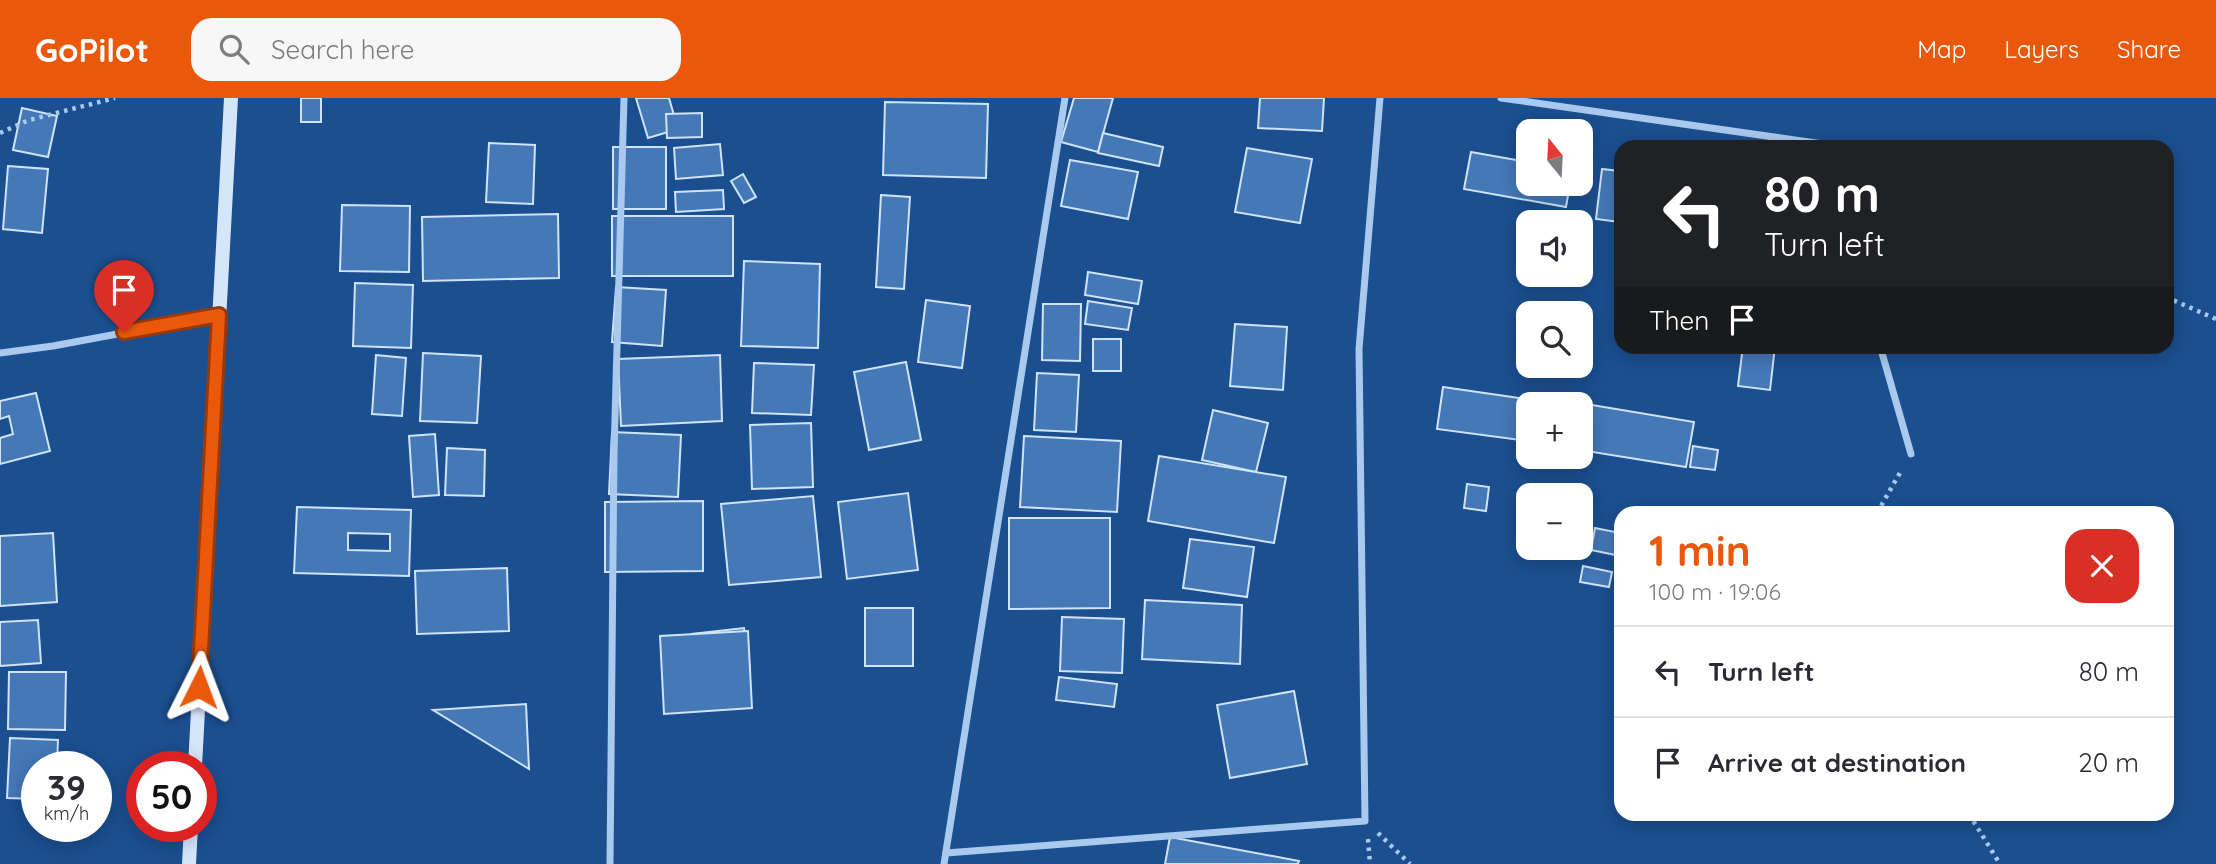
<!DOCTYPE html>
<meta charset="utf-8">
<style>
body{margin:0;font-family:Quicksand,sans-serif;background:#f7f7f7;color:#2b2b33;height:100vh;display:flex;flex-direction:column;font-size:26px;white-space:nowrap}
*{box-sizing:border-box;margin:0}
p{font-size:23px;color:#7c7c81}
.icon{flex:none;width:38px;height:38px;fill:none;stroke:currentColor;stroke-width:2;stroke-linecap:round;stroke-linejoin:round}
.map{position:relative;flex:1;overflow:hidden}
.drawer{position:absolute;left:1614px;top:408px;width:560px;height:315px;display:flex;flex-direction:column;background:#fff;border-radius:21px;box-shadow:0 4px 18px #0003}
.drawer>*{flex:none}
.hud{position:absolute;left:1614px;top:42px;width:560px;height:214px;border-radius:21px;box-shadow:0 4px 18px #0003;background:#202124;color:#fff;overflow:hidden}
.needle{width:46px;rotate:342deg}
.tools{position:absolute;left:1516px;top:21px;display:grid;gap:14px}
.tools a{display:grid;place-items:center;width:77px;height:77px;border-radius:14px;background:#fff;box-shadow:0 4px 18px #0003;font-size:35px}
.speed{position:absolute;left:21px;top:653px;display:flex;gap:14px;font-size:35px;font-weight:700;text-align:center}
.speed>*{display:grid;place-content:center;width:91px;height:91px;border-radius:50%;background:#fff;box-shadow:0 4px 18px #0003;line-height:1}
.speed small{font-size:18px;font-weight:400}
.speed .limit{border:10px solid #d22;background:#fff;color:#111}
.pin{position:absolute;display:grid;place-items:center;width:60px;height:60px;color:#fff;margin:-72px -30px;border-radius:50% 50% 50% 0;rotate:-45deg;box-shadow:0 0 7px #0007}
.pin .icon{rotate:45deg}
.me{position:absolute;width:77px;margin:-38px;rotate:3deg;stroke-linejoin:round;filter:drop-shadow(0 0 5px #0008)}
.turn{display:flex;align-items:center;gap:24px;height:147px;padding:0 35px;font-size:32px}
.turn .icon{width:91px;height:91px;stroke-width:2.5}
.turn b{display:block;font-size:49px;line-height:60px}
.then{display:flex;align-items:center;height:66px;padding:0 35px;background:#0003;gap:14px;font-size:26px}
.round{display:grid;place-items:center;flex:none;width:74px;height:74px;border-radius:21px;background:#f7f7f7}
.head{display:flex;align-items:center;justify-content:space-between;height:119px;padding:0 35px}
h1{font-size:42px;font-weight:700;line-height:52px;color:#ea580c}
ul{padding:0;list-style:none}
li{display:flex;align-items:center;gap:21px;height:91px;padding:0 35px;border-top:2px solid #e1e1e2}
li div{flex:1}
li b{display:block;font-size:26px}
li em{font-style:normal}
header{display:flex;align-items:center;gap:42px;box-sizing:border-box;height:98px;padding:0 35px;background:#ea580c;color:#fff}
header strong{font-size:33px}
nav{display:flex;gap:38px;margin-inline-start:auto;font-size:24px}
.search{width:490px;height:63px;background:#f7f7f7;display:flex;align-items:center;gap:18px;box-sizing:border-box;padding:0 24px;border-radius:21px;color:#7c7c81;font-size:26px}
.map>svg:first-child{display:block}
</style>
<header>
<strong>GoPilot</strong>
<div class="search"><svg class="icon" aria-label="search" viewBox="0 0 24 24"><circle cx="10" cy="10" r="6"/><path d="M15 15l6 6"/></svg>Search here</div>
<nav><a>Map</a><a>Layers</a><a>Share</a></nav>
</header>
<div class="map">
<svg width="2216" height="766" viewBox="0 0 2216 766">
<rect width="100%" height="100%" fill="#1b4f8f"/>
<!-- building -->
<g fill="#4478b7" stroke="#cfe3fa" stroke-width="2" fill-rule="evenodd">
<rect x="301" y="0" width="20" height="24"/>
<polygon points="636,0 669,0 678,31 648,40"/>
<polygon points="1074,0 1113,0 1098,54 1061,44"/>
<polygon points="1260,0 1324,0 1322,33 1258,30"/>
<polygon points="885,4 988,6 986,80 883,77"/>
<polygon points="22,10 57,18 48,59 13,52"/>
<polygon points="702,15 702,39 667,40 666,16"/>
<polygon points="1103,35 1163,49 1159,68 1098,55"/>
<polygon points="489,45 535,47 533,106 486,104"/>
<polygon points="720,46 723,77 676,81 674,50"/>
<rect x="613" y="49" width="53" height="62"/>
<polygon points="1247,50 1312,61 1300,125 1235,114"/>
<polygon points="1471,54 1528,64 1528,86 1570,86 1566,109 1464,91"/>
<polygon points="1070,62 1138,74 1128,121 1061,108"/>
<polygon points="8,68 48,71 42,135 3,131"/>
<polygon points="1602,71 1620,73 1620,124 1596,121"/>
<polygon points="743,76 756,99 744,105 731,83"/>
<polygon points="723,92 724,111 676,114 675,94"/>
<polygon points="881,97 910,99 904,191 876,189"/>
<polygon points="342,107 410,108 409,174 340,173"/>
<polygon points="558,116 559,180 423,183 422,119"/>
<rect x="612" y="118" width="121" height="60"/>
<polygon points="744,163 820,166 818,250 741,248"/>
<polygon points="1088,174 1142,183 1138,206 1085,197"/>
<polygon points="355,185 413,187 411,250 353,248"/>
<polygon points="616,189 666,192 662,248 612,244"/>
<polygon points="926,202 970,208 962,270 918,264"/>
<polygon points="1088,203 1132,210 1128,232 1085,226"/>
<polygon points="1043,206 1081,206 1080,263 1042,262"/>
<polygon points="1235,226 1287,229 1283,292 1230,288"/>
<rect x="1093" y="241" width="28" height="32"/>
<polygon points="1743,248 1775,248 1770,292 1738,288"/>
<polygon points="423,255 481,258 477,325 420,323"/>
<polygon points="376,257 406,260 402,318 372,316"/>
<polygon points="720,257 722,323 621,328 618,261"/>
<polygon points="906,264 921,342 869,352 854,274"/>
<polygon points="754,265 814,267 811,317 752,315"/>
<polygon points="1037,275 1079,277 1076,334 1034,332"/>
<polygon points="1443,289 1560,306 1528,306 1528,343 1437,331"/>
<polygon points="36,295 50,353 0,366 0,340 13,336 9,318 0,321 0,303"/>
<polygon points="1580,305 1694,324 1686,369 1580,352"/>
<polygon points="1213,312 1268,325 1256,374 1202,362"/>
<polygon points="811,325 813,389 752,391 750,327"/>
<polygon points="612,334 681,337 678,399 609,396"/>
<polygon points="435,336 439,397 413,399 409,338"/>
<polygon points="1024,338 1121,343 1117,414 1020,409"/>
<polygon points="1693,348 1718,352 1715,372 1690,369"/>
<polygon points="447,350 485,352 484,398 445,397"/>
<polygon points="1159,358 1286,379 1274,445 1148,423"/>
<polygon points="1467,386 1489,389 1486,413 1464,410"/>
<polygon points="908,395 918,472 847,481 838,404"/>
<polygon points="813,398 821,479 729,487 721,406"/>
<polygon points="703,403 703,473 605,474 605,404"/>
<path d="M297 409 411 412 409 478 294 475ZM348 435 390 436V453L348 452Z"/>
<polygon points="1009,420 1110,420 1110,510 1009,511"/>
<polygon points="1595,430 1620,435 1620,458 1591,452"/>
<polygon points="53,435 57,504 0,508 0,438"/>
<polygon points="1190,441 1254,449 1247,499 1183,490"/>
<polygon points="1583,468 1612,474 1609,489 1580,484"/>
<polygon points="507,470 509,533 417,536 415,473"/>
<polygon points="1145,502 1242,507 1240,566 1142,561"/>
<rect x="865" y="510" width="48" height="58"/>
<polygon points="1062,519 1124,521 1122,575 1060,573"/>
<polygon points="38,522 41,565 0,568 0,524"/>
<polygon points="744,530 750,571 697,578 692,536"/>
<polygon points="748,533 752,610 664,616 660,538"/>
<polygon points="9,574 66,574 65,632 8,631"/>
<polygon points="1059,579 1117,586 1114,609 1056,602"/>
<polygon points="1294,593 1307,666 1230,680 1217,607"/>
<polygon points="526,606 529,671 433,612"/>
<polygon points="10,640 58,642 57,668 37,668 37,701 7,700"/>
<polygon points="1170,739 1299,763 1298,766 1165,766"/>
</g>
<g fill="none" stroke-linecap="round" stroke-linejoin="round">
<!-- path -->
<g stroke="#a9c9ee" stroke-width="4.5" stroke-dasharray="3.5 5" stroke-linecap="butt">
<polyline points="0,35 29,22 115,0"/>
<polyline points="2166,199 2216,221"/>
<polyline points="1877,415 1901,373"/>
<polyline points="1969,716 2000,766"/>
<polyline points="1378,735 1410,766"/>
<polyline points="1368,741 1370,766"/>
</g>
<!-- street -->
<g stroke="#a9c9ee" stroke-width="7">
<polyline points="1501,0 1823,46 1824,49"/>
<polyline points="1880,248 1911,356"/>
<polyline points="0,255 53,248 219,217"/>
<polyline points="946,755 1365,723 1359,251 1380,0"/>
<polyline points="610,766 614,356 624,0"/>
<polyline points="944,766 1065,0"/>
</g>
<!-- secondary -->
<g stroke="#d6e6fa" stroke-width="14">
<polyline points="195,668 231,0"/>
<polyline points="189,766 191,728"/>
</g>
</g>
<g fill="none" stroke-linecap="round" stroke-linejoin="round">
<defs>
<polyline id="route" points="124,234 219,217 199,589"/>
</defs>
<!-- route casing -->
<use href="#route" stroke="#983908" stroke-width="18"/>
<!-- route -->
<use href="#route" stroke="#ea580c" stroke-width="12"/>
</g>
</svg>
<div class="tools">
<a><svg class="needle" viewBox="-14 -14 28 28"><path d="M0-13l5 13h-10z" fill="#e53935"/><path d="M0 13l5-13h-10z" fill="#7c7c81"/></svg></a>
<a><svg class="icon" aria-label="sound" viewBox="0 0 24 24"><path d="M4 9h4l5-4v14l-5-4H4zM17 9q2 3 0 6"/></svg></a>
<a><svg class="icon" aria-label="search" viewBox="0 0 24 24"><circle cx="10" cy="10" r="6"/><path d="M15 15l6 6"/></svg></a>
<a>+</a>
<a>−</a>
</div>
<div class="speed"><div>39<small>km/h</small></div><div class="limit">50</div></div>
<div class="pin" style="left:124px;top:234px;background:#d93025"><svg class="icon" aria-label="arrive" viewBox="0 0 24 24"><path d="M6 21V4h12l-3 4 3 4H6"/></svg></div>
<svg class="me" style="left:199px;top:589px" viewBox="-20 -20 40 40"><path d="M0-17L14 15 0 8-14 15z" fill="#ea580c" stroke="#fff" stroke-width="4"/></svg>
<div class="hud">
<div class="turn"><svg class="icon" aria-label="left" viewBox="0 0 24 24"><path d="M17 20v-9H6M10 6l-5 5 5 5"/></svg><div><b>80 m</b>Turn left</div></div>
<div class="then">Then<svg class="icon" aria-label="arrive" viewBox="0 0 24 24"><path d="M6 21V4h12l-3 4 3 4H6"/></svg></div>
</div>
<section class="drawer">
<div class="head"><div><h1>1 min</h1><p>100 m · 19:06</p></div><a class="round" style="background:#d93025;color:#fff"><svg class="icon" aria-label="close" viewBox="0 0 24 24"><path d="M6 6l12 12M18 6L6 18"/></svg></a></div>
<ul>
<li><svg class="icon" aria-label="left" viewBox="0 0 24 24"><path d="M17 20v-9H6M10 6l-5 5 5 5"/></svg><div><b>Turn left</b></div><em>80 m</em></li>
<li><svg class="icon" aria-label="arrive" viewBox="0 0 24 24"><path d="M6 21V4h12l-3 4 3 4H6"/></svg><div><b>Arrive at destination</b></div><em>20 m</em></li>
</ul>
</section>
</div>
